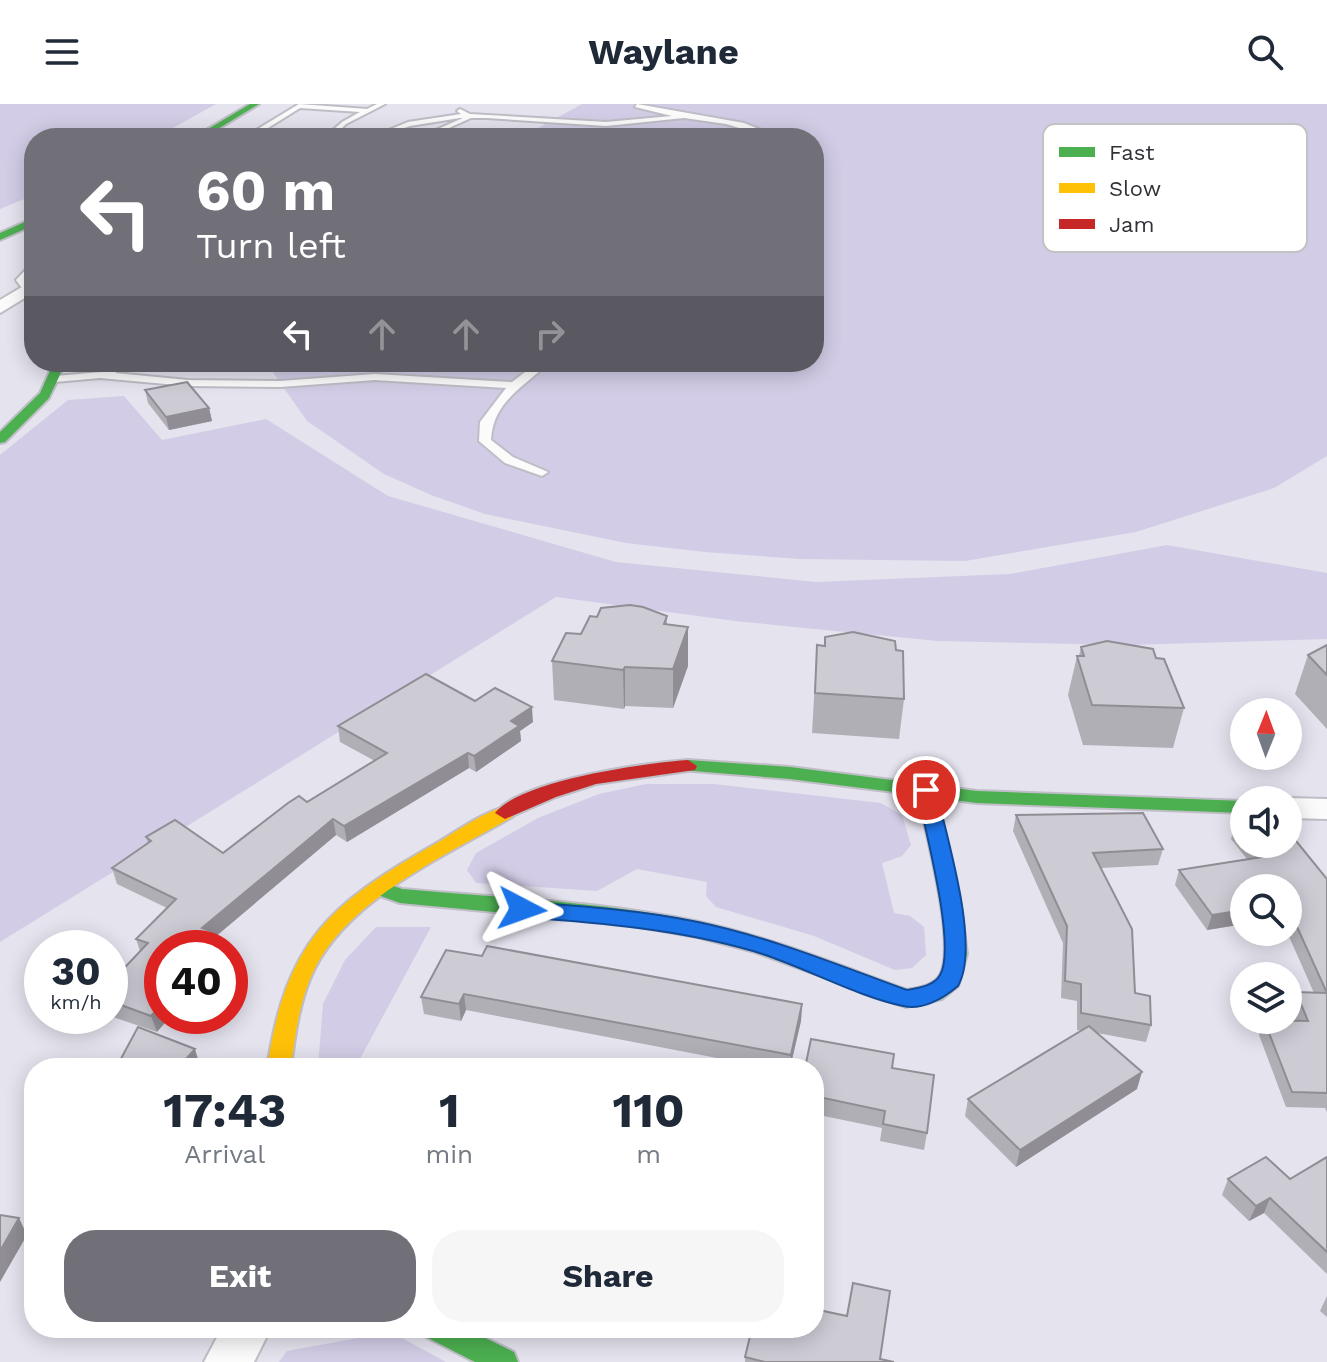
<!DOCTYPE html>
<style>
body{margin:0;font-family:"Work Sans",sans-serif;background:#f6f6f7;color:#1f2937;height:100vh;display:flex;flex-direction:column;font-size:30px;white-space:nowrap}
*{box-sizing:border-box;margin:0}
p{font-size:26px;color:#747a83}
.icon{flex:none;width:44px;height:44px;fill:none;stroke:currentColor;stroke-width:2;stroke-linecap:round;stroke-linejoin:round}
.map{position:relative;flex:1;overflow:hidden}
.drawer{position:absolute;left:24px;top:954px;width:800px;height:280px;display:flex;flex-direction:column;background:#fff;border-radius:32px;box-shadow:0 4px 20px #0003}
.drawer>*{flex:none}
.banner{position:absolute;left:24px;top:24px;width:800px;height:244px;border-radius:32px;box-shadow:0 4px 20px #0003;background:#716f78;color:#fff;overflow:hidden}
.needle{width:52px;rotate:1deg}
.tools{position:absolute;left:1230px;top:594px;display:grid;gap:16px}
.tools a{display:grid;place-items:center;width:72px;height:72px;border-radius:50%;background:#fff;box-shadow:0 4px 20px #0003;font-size:40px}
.speed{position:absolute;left:24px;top:826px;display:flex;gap:16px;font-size:40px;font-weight:700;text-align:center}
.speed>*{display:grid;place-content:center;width:104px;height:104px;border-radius:50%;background:#fff;box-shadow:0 4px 20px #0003;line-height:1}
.speed small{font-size:20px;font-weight:400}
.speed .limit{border:12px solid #d22;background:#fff;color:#111}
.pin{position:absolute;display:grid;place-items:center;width:68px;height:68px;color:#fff;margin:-34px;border:4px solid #fff;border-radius:50%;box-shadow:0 2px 8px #0007}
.me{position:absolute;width:88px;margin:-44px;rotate:94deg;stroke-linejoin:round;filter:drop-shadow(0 0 6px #0008)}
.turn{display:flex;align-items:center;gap:28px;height:168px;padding:0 40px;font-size:36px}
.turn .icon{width:104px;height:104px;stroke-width:2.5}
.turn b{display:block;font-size:56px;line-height:68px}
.lanes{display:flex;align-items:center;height:76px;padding:0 40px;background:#0003;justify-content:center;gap:40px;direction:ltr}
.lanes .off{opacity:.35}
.eta{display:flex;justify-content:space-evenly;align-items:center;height:136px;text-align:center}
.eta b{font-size:48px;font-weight:700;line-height:56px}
.primary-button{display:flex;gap:16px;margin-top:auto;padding:16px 40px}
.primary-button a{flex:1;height:92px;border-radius:32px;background:#716f78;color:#fff;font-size:32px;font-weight:700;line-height:92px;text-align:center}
.primary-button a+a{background:#f6f6f7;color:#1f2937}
header{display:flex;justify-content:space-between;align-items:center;height:104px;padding:0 40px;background:#fff;font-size:36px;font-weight:700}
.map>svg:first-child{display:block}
</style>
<header><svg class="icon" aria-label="menu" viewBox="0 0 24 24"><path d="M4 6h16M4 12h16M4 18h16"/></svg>Waylane<svg class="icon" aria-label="search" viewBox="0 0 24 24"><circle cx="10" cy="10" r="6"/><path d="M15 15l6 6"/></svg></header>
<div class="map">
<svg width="1327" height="1258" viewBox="0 0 1327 1258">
<rect width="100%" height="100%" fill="#e5e3ee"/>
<!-- green -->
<g fill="#d2cce6">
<polygon points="0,0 216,0 155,34 34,34 34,91 0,105"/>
<polygon points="582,0 1327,0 1327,352 1274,384 1136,428 965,457 800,455 705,448 626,439 485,410 431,391 384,370 307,317 272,267 270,258 814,258 814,34 520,34"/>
<polygon points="124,292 162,336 266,315 388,392 616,458 816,478 1010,470 1167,441 1327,469 1327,535 1130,541 938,537 735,517 556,493 0,838 0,351 68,296"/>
<polygon points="646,680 714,680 881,699 902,711 911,741 902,752 882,759 894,809 910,812 924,823 926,851 912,864 895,866 814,832 716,803 706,792 707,778 637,765 597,787 476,779 467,766 476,749 538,714 599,690"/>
<polygon points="376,823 431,823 361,953 359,964 318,964 323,900 345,856"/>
<polygon points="391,1228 446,1258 279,1258 287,1247"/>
</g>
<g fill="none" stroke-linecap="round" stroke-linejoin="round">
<defs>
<g id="lane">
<polygon points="299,0 367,5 377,0 385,0 346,20 332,34 324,34 342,18 360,8 300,4 252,34 243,34"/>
<polygon points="637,0 744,19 782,34 772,34 726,20 684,14 606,22 487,14 471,14 427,34 417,34 463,14 460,14 410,22 390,29 397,34 388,34 381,29 408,18 461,10 457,7 460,5 470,10 606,18 672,12 635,3"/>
<polygon points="34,157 34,166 26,176 30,182 34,182 34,188 24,187 16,176"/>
<path d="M124 258H138L115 269 188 276 280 277 375 270 512 278 538 258H550C525 282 493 297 491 336L513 353 548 368 542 372 505 359 479 337 480 318 506 284 375 276 280 283 188 282 100 274 55 278 50 275 55 272 101 268Z"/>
</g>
<g id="street">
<polygon points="27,180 33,181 33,189 0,209 0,196"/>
<polygon points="1288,694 1327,695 1327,715 1288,714 1288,696 1279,696"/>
<polygon points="222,1224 271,1224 254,1258 204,1258"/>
</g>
<g id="fast">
<polygon points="250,0 259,0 203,34 193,34"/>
<polygon points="34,114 34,121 0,136 0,129"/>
<polygon points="54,258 66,258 49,294 5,338 0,339 0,328 40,289"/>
<path d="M688 656 790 663 977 687 1244 697V709L977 699 937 694 960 795 967 850 958 882 942 895 906 903 755 848 697 833 622 820 400 799 375 790 372 785 375 780 382 778 402 785C501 794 602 797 699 818 770 833 838 861 907 886 918 884 934 882 940 871 957 842 925 727 918 691L790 675 681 666 679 662Z"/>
<polygon points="422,1224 465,1224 514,1248 518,1258 475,1258 426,1233"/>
</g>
<path id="slow" d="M505 703 512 705 515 709 512 713C446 751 351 794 315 864 300 894 295 930 291 964H267C286 839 327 801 435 740 456 728 481 709 505 703Z"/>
<path id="jam" d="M688 656 697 662 695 666 596 680 556 693 505 715 495 709C521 676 646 659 688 656Z"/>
</defs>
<!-- lane casing -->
<use href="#lane" stroke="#bfbec6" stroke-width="4"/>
<!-- street casing -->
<use href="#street" stroke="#bfbec6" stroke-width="4"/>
<!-- fast casing -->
<use href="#fast" stroke="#bfbec6" stroke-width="4"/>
<!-- slow casing -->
<use href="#slow" stroke="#bfbec6" stroke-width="4"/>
<!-- jam casing -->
<use href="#jam" stroke="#bfbec6" stroke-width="4"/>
<!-- lane -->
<use href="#lane" fill="#fbfbfc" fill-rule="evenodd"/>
<!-- street -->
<use href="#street" fill="#fbfbfc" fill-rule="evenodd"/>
<!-- fast -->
<use href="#fast" fill="#4caf50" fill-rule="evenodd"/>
<!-- slow -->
<use href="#slow" fill="#ffc107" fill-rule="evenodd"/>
<!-- jam -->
<use href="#jam" fill="#c62828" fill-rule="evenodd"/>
</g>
<!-- wall -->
<g fill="#b0afb6">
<polygon points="145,286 209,304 212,317 169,326 148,299"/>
<polygon points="667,512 667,521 688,523 688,562 673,604 625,602 624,605 554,596 552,557 581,530"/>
<polygon points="817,541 896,546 904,595 899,635 812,629"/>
<polygon points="1327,541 1327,625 1295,590 1308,551"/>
<polygon points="1081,543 1156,554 1184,604 1173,644 1083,641 1068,591 1077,552 1079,552"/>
<polygon points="475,597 533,618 520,627 521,637 476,668 469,664 347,738 336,731 215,833 162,844 157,928 110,912 110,879 140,847 136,835 167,804 117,780 112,764 148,740 146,733 223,749 375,657 340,638 338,622"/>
<polygon points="1016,711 1163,745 1158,761 1101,764 1135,889 1151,921 1146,938 1097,929 1137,985 1016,1063 965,1012 968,995 1082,927 1077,926 1077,897 1061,894 1063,839 1013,727"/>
<polygon points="1244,719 1244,740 1288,740 1327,775 1327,1008 1325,1004 1286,1003 1259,931 1264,916 1296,917 1290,903 1296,888 1314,889 1287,828 1288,784 1244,784 1244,820 1207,826 1175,781 1179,766 1247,755 1231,735 1235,720"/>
<polygon points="482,852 802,900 801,917 790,964 769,964 466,906 461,917 424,910 421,893"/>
<polygon points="814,964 892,964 927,1029 924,1046 880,1037 882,1024 814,1010"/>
<polygon points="1327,1053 1327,1170 1264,1109 1249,1117 1222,1091 1228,1075 1290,1075"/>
<polygon points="34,1115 34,1139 28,1126"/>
<polygon points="1327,1192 1327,1213 1320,1207"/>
<polygon points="745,1253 880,1255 894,1258 745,1258"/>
</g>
<!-- shaded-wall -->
<g fill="#908e94">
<polygon points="209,304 212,317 169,326 166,313"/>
<polygon points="688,523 688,562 673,604 673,565"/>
<polygon points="625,563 625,602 624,605 623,566"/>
<polygon points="532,603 533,618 520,627 521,637 476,668 474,652 511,617"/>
<polygon points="468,649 469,664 347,738 344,722"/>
<polygon points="333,715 336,731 215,833 218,844 198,844 202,824"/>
<polygon points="1244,806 1244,820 1207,826 1212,811"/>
<polygon points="464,890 466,906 461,917 459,900"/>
<polygon points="162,900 162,912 171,912 157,928 151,912"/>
<polygon points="802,900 801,917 790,964 791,951"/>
<polygon points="195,945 200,962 199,964 178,964"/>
<polygon points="1142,968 1137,985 1016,1063 1020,1046"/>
<polygon points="1270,1094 1264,1109 1249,1117 1256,1102"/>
<polygon points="19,1114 27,1131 0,1178 0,1147"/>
</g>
<!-- building -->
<g fill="#cdcbd4" stroke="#908e94" stroke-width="2">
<polygon points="187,278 209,304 166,313 145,286"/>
<polygon points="630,501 643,503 667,512 664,520 688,523 673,565 625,563 623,566 552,557 566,529 581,530 590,512 597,513 601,504"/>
<polygon points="853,528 895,537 896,546 903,547 904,595 815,589 817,541 825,542 825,533"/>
<polygon points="1107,537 1153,545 1156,554 1164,555 1184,604 1092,601 1077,552 1084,552 1081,543"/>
<polygon points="1327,541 1327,571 1308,551"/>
<polygon points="426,570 475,597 495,584 532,603 511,617 519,622 474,652 468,649 344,722 333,715 202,824 213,828 198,844 162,844 162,900 151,912 110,897 110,879 148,839 136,835 176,795 112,764 151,737 146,733 175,716 223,749 288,699 299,692 307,698 387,649 338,622"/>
<polygon points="1143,709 1163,745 1093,749 1132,825 1135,889 1150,892 1151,921 1081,909 1081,880 1065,877 1067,822 1016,711"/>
<polygon points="1244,719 1244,731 1235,720"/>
<polygon points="1288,727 1327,775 1327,989 1292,988 1264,916 1308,917 1296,888 1327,889 1288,803 1288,784 1244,784 1244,806 1212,811 1179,766 1262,753 1251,740 1288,740"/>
<polygon points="487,842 802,900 791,951 464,890 459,900 421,893 446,846 482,852"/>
<polygon points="1089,922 1142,968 1020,1046 968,995"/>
<polygon points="138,923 195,945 178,964 116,964"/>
<polygon points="811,935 894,950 892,964 934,971 927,1029 883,1020 885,1007 814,992 814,964 805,964"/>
<polygon points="1266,1053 1290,1075 1327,1053 1327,1148 1270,1094 1256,1102 1228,1075"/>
<polygon points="0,1111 19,1114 0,1147"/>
<polygon points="34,1115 34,1127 28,1126"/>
<polygon points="853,1179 890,1187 880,1255 894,1258 765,1258 745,1253 752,1224 814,1224 814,1205 847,1212"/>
</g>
<!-- route -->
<path fill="#1a73e8" stroke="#114b97" stroke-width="2" d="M926 680 936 686C946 731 981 842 958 882 944 894 922 907 903 902 855 892 801 861 753 847 677 825 600 819 522 813L514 811 511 805 514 800 522 798C581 802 640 806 698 818 770 833 838 861 907 886 918 884 934 882 940 871 957 842 924 722 917 686Z"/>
<!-- legend -->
<rect x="1043" y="20" width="264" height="128" rx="12" fill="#fff" stroke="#c2c1c3" stroke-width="2"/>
<rect x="1059" y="43" width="36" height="10" fill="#4caf50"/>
<rect x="1059" y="79" width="36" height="10" fill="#ffc107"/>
<rect x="1059" y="115" width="36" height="10" fill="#c62828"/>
<g font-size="22" fill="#323138">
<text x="1109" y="56">Fast</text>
<text x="1109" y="92">Slow</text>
<text x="1109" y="128">Jam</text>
</g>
</svg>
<div class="tools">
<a><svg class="needle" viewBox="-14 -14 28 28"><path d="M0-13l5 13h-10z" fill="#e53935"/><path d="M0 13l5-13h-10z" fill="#747a83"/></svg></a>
<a><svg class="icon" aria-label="sound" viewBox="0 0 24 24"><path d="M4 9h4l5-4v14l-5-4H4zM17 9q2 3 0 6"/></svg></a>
<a><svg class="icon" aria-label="search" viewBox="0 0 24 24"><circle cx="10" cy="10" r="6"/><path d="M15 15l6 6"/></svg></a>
<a><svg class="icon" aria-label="layers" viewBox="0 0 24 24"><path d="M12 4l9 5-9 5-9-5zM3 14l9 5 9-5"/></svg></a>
</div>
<div class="speed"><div>30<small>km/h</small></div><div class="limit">40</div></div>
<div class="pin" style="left:926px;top:686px;background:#d93025"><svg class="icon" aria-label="arrive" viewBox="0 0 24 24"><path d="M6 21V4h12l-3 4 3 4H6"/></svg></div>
<svg class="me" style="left:522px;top:805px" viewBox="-20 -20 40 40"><path d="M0-17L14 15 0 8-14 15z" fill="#1a73e8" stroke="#fff" stroke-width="4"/></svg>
<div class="banner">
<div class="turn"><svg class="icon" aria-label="left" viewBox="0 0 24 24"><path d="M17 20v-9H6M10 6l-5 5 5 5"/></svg><div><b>60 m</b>Turn left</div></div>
<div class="lanes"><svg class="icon" aria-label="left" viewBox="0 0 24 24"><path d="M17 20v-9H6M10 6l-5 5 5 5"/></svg><svg class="icon off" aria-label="ahead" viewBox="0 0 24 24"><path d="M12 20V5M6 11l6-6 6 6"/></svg><svg class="icon off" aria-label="ahead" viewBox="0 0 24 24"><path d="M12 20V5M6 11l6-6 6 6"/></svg><svg class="icon off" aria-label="right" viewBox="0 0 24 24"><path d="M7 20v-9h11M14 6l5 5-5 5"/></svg></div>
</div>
<section class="drawer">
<div class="eta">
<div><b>17:43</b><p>Arrival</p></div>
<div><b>1</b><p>min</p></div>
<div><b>110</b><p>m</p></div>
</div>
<div class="primary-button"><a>Exit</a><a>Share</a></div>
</section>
</div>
